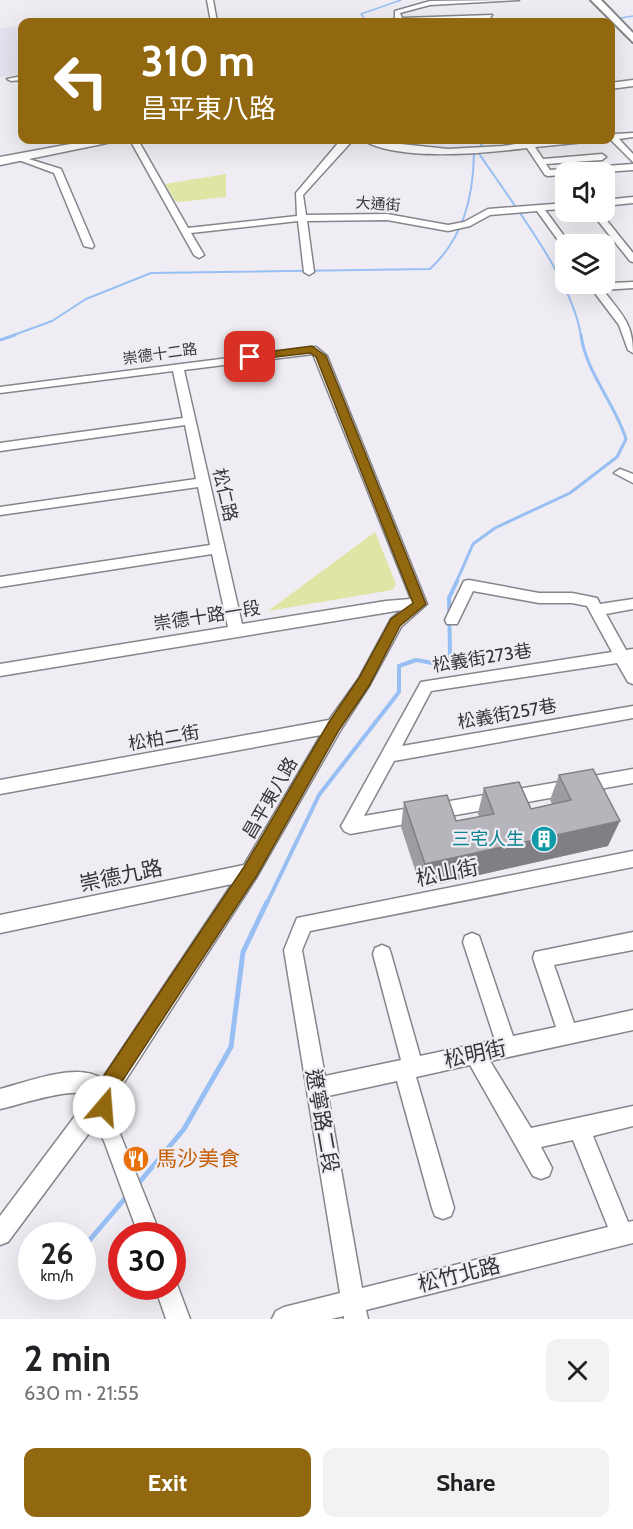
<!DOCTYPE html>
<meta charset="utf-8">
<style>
body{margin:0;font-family:Cabin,"Noto Sans TC",sans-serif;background:#f2f2f2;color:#202124;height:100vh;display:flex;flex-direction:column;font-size:22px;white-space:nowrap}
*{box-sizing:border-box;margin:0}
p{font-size:20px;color:#757577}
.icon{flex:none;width:33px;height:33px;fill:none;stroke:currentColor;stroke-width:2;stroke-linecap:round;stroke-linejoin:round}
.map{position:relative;height:1319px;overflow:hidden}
.details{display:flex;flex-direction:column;background:#fff;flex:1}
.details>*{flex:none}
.guide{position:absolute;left:18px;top:18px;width:597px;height:126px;border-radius:12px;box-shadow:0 6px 24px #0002;background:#91670f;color:#fff;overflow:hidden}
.buttons{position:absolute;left:555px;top:162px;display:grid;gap:12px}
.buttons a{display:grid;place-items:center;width:60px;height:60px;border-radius:12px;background:#fff;box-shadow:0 6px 24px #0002;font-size:30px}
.speed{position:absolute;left:18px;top:1222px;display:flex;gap:12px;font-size:30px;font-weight:700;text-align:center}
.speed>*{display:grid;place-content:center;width:78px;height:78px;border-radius:50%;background:#fff;box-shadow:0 6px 24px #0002;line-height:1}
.speed small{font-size:15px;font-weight:400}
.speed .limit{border:9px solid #d22;background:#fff;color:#111}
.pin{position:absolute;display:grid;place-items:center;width:51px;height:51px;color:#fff;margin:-26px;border-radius:12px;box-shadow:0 3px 9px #0006}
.me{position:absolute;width:66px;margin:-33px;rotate:18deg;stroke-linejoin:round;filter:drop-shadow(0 0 4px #0008)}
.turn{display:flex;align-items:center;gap:21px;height:126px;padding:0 24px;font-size:27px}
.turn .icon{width:78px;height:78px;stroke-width:2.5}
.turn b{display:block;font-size:42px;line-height:51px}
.round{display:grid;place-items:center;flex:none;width:63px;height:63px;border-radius:12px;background:#f2f2f2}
.overview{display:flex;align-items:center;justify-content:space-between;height:102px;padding:0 24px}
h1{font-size:36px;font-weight:700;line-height:45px}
.action{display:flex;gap:12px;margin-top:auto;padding:12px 24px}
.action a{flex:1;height:69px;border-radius:12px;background:#91670f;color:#fff;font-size:24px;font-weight:700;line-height:69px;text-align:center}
.action a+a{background:#f2f2f2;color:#202124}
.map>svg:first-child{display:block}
</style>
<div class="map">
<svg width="633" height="1319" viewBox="0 0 633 1319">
<rect width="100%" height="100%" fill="#efedf3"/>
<!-- built -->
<polygon fill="#e5e1ee" points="22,26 22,74 0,77 0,28"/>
<!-- green -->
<g fill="#dfe5a5">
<polygon points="226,174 226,197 179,202 175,201 165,184"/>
<polygon points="375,532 396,584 392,590 268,611"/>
</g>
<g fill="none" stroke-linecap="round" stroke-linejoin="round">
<!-- stream-far4 -->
<g stroke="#97bff3" stroke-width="1.5">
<polyline points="367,22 361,14 401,0"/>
<polyline points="596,22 633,16"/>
<polyline points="481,147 484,140"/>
</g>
<!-- stream-far3 -->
<g stroke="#97bff3" stroke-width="2">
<path d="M481 145 478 152C511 202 572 278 581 336"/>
<path d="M11 336 52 321 86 299 151 273 430 269C463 238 473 199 474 154L478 152"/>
</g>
<!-- stream-far2 -->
<g stroke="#97bff3" stroke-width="3">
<polyline points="0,340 15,335"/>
<path d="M456 583 473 544 495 528 570 493 617 457 626 439C615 403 586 373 581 335"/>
</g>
<!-- stream-far1 -->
<polyline stroke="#97bff3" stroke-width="4" points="267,903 319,795 399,692 399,666 416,660 438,664 450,655 449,598 457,581"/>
<!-- stream -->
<g stroke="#97bff3" stroke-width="5">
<polyline points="138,1184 184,1129 231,1047 243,952 267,902"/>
<polyline points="82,1249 127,1196"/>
</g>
<defs>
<g id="street">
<polygon points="207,0 213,0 217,22 211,22"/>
<polygon points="519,0 430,5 400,13 402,18 492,15 490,18 367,22 395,19 395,11 430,1"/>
<polygon points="22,76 22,80 11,81 7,79"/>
<polygon points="610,132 615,134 633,133 633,137 619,139 633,154 633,162 610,139"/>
<polygon points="130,140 138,140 188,228 297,216 296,193 339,142 353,140 303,195 306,215 387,214 448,225 464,222 488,209 566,203 566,209 545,210 570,244 563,247 537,211 490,215 470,226 448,231 387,220 307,221 314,272 309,275 304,272 298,221 191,233 204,255 199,258 194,255"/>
<path d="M363 140 448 149 503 146 528 142 589 140 585 142 535 147 543 159 602 154 606 157 602 160 546 164 550 170 633 164V170L548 176 545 175 527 148C486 153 398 162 363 140Z"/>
<polygon points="16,155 61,169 94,246 92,248 84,246 54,173 16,159"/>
<polygon points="633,197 633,203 604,206 604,200"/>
<polygon points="591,212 600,212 633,253 633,262 630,261"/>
<path d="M633 282V288L603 290C621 314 633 322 633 353L628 350 619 325 588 284Z"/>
<path d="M316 347 327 356 427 604 401 627 369 686 340 731 256 878 114 1098V1119L161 1236H139L104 1141 95 1125 8 1242 0 1245V1216L90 1096C76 1085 19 1105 0 1109V1089C27 1082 79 1061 102 1079L232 884 0 933V915L244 865 321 735 0 794V780L329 720 359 678 391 619 402 610 0 676V664L228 627 212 554 0 587V577L210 545 198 487 0 515V507L196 479 185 425 0 451V443L183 418 173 371 0 393V387ZM313 354 411 599 386 601 242 624 184 370Z"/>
<polygon points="620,469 633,474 633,483 614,473"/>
<polygon points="469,580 539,593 572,593 597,598 600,604 633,599 633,609 606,614 626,650 633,649 633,684 628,682 617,663 431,691 402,746 633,706 633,718 394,761 364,816 633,769 633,783 350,834 344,831 341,826 344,821 421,682 612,652 587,606 572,603 539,603 473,591 457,624 447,624 445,620 464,581"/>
<path d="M633 851V867L310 931 302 950 325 1076 401 1060 373 954 375 948 382 945 389 948 391 954 420 1056 495 1040 463 942 465 936 472 933 479 936 513 1036 556 1027 533 958 535 952 633 932V950L554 965 574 1023 633 1010V1030L490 1061 531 1128 633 1106V1126L593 1136 628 1222 633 1221V1243L366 1310 368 1319H344V1316L331 1319H272L276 1311 284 1307 340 1293 284 950 297 918ZM470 1065 533 1176 541 1179 549 1176 552 1168 541 1147 573 1140 608 1227 362 1288 328 1096 397 1081 432 1208 435 1216 443 1219 451 1216 454 1208 416 1077Z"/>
<polygon points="172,1278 175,1279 190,1319 166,1319 155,1287 172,1287"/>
</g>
<g id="secondary">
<polygon points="633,80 633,86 610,89 610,83"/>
<polygon points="92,140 113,140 107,143 0,165 0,157"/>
</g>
<polygon id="primary" points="591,0 601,0 633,33 633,42"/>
</defs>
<!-- street casing -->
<use href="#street" stroke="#86858b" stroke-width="3"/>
<!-- secondary casing -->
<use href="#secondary" stroke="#86858b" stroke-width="3"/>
<!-- primary casing -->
<use href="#primary" stroke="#86858b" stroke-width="4"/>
<!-- street -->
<use href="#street" fill="#fff" fill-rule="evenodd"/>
<!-- secondary -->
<use href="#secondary" fill="#fff" fill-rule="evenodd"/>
<!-- primary -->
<use href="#primary" fill="#fff" fill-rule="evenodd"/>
</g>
<!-- wall -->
<polygon fill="#9d9ca2" points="559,775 608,846 421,888 401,827 404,802 456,821 479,817 478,813 484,788 531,809 552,804 550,800"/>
<!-- shaded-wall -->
<polygon fill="#807f84" points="620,821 608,846 421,888 425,864"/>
<!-- building -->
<polygon fill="#b7b5bc" stroke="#807f84" stroke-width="1.5" points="593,769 620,821 425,864 404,802 447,795 456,821 494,814 484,788 519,782 531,809 571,800 559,775"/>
<!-- route -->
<polygon fill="#91670f" stroke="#5e430a" stroke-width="1.5" points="312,346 326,356 426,604 400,626 369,686 339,730 256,877 113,1095 110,1113 104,1116 97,1113 94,1093 97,1086 244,867 329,722 359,678 391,619 413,603 316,357 310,353 250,360 245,357 250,354"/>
<!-- icons -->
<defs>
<symbol id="building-disc" viewBox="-11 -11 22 22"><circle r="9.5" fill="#0f9aa8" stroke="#efedf3"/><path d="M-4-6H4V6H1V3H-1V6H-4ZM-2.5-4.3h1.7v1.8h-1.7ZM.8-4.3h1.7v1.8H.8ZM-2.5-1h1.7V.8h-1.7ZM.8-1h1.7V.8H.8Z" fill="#fff"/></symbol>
<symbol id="restaurant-disc" viewBox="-11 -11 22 22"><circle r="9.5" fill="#e8710a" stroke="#efedf3"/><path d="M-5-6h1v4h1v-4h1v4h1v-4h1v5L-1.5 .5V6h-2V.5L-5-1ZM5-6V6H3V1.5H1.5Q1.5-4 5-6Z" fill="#fff"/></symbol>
</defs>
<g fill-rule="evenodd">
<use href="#building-disc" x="529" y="824" width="30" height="30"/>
<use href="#restaurant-disc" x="121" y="1144" width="30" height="30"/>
</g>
<g text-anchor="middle" stroke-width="4.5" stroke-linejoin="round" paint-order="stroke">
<!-- far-street labels -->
<g font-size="15" fill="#363538" stroke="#efedf3">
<text transform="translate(378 204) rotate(4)" y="5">大通街</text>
<text transform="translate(160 354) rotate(-8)" y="5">崇德十二路</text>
</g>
<!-- street labels -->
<g font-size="18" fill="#363538" stroke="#efedf3">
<text transform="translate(225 495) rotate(77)" y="6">松仁路</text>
<text transform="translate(207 616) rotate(-9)" y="6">崇德十路一段</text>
<text transform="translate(482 658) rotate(-9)" y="6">松義街273巷</text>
<text transform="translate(507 714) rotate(-10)" y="6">松義街257巷</text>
<text transform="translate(164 738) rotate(-10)" y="6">松柏二街</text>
<text transform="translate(270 798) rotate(-60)" y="6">昌平東八路</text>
</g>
<!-- culture labels -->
<g font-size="18" fill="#0d838f" stroke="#efedf3" text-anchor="end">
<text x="524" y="845">三宅人生</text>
</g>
<!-- near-street labels -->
<g font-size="21" fill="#363538" stroke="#efedf3">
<text transform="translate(447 873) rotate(-11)" y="7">松山街</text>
<text transform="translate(121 876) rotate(-12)" y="7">崇德九路</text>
<text transform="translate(475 1054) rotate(-12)" y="7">松明街</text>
<text transform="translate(322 1121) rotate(80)" y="7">遼寧路二段</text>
<text transform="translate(459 1275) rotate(-14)" y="7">松竹北路</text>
</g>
<!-- near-food labels -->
<g font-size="21" fill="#c56008" stroke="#efedf3" text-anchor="start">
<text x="156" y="1166">馬沙美食</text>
</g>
</g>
</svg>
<div class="buttons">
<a><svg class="icon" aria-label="sound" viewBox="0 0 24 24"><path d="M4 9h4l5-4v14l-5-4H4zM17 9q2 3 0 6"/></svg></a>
<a><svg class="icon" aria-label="layers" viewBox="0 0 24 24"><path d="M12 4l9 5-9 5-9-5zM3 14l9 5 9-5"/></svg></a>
</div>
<div class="speed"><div>26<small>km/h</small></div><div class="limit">30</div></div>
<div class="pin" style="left:250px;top:357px;background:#d93025"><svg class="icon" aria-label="arrive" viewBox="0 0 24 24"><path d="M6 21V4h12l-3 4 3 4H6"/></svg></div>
<svg class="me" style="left:104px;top:1107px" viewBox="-20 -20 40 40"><circle r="19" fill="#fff"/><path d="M0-13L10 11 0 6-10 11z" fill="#91670f"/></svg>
<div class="guide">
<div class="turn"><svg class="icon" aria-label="left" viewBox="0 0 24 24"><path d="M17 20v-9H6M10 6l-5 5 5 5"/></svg><div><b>310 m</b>昌平東八路</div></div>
</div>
</div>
<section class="details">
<div class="overview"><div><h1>2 min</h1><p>630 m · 21:55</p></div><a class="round"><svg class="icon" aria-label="close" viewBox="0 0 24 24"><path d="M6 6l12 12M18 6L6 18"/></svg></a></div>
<div class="action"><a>Exit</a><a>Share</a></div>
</section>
